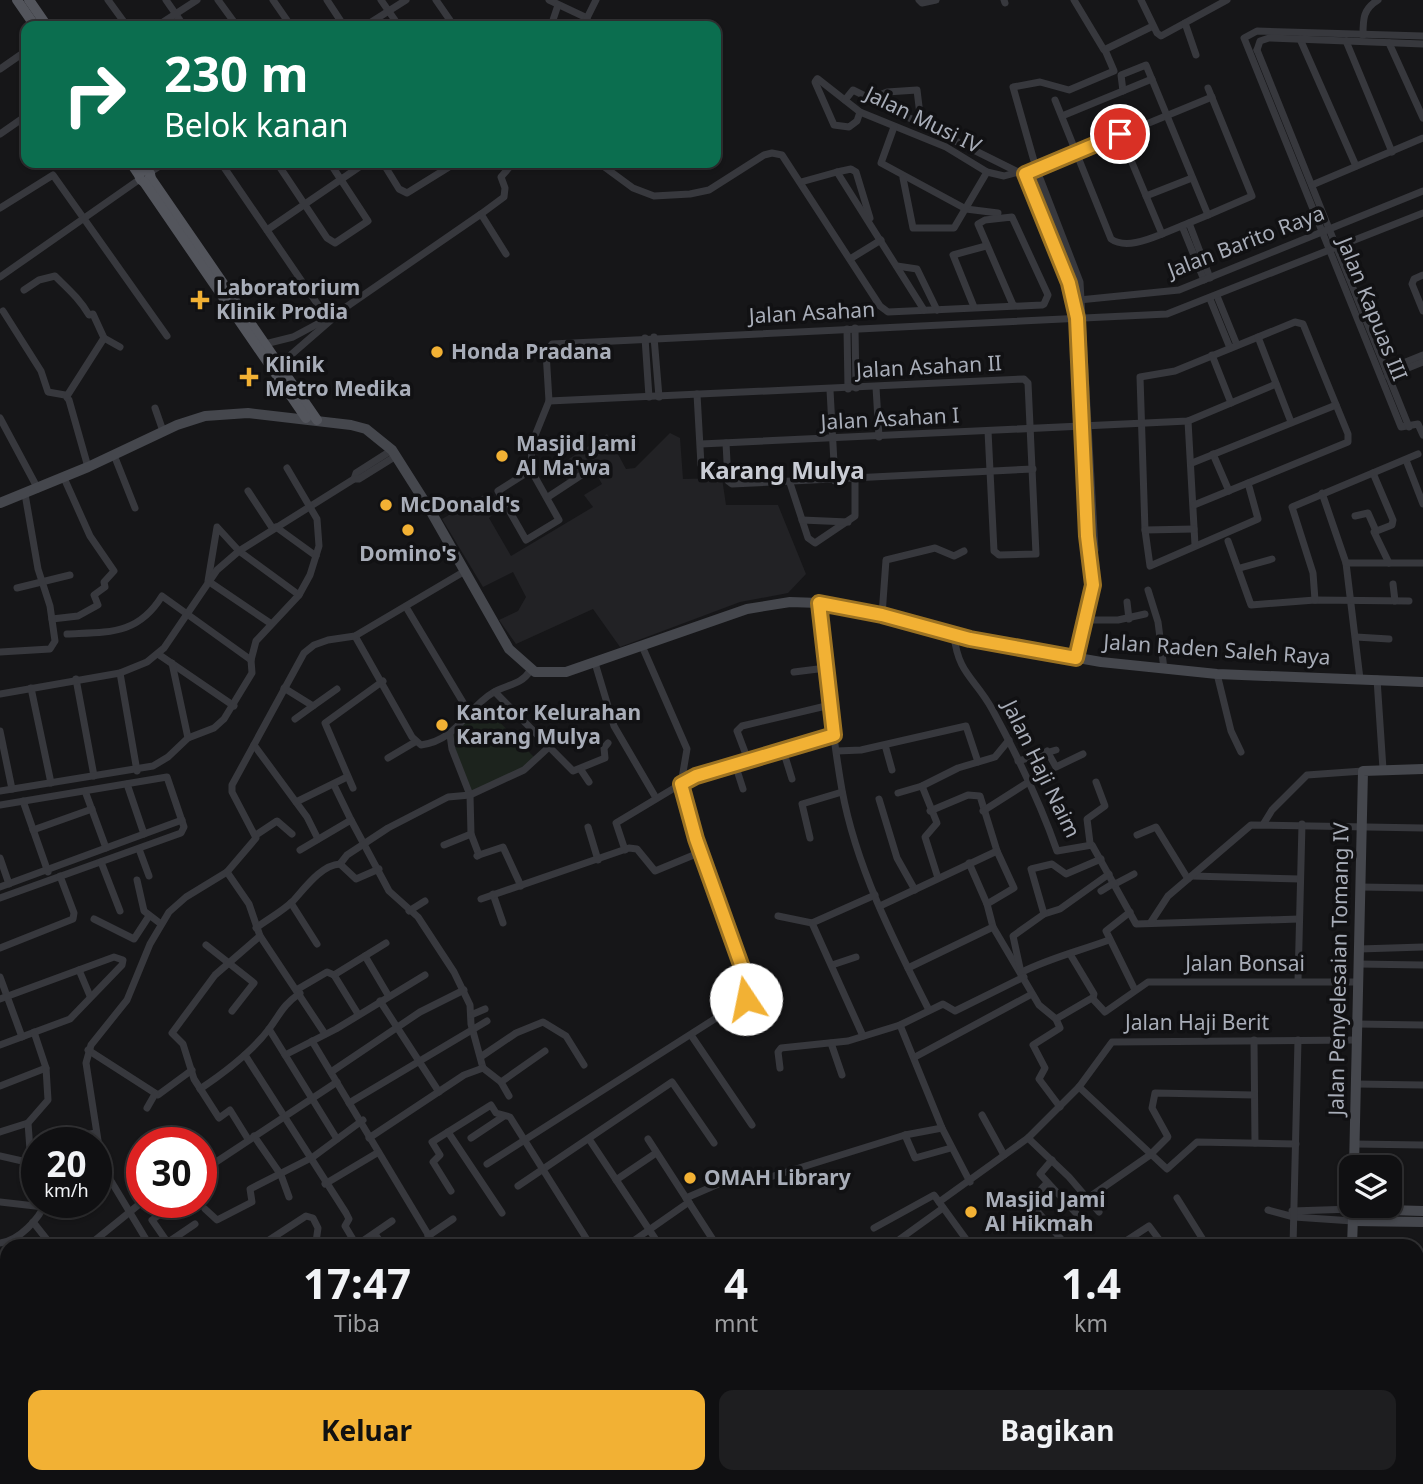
<!DOCTYPE html>
<html lang="id">
<style>
body{margin:0;font-family:"Noto Sans",sans-serif;background:#1e1e20;color:#f1f3f6;height:100vh;display:flex;flex-direction:column;font-size:26px;white-space:nowrap}
*{box-sizing:border-box;margin:0}
p{font-size:23px;color:#9c9d9f}
.icon{flex:none;width:38px;height:38px;fill:none;stroke:currentColor;stroke-width:2;stroke-linecap:round;stroke-linejoin:round}
.map{position:relative;flex:1;overflow:hidden}
.drawer{position:absolute;left:0px;top:1239px;width:1424px;height:245px;display:flex;flex-direction:column;background:#101012;border-radius:21px 21px 0 0;box-shadow:0 2px 5px #0004,0 0 0 2px #303032}
.drawer>*{flex:none}
.top-card{position:absolute;left:21px;top:21px;width:700px;height:147px;border-radius:14px;box-shadow:0 2px 5px #0004,0 0 0 2px #303032;background:#0b6e4f;color:#fff;overflow:hidden}
.tools{position:absolute;left:1339px;top:1155px;display:grid;gap:14px}
.tools a{display:grid;place-items:center;width:63px;height:63px;border-radius:14px;background:#101012;box-shadow:0 2px 5px #0004,0 0 0 2px #303032;font-size:35px}
.speed{position:absolute;left:21px;top:1127px;display:flex;gap:14px;font-size:35px;font-weight:700;text-align:center}
.speed>*{display:grid;place-content:center;width:91px;height:91px;border-radius:50%;background:#101012;box-shadow:0 2px 5px #0004,0 0 0 2px #303032;line-height:1}
.speed small{font-size:18px;font-weight:400}
.speed .limit{border:10px solid #d22;background:#fff;color:#111}
.pin{position:absolute;display:grid;place-items:center;width:60px;height:60px;color:#fff;margin:-30px;border:4px solid #fff;border-radius:50%;box-shadow:0 2px 7px #0007}
.me{position:absolute;width:77px;margin:-38px;rotate:349deg;stroke-linejoin:round;filter:drop-shadow(0 0 5px #0008)}
.turn{display:flex;align-items:center;gap:24px;height:147px;padding:0 28px;font-size:32px}
.turn .icon{width:91px;height:91px;stroke-width:2.5}
.turn b{display:block;font-size:49px;line-height:60px}
.eta{display:flex;justify-content:space-evenly;align-items:center;height:119px;text-align:center}
.eta b{font-size:42px;font-weight:700;line-height:49px}
.button{display:flex;gap:14px;margin-top:auto;padding:14px 28px}
.button a{flex:1;height:80px;border-radius:14px;background:#f2b134;color:#111;font-size:28px;font-weight:700;line-height:80px;text-align:center}
.button a+a{background:#1e1e20;color:#f1f3f6}
.map>svg:first-child{display:block}
</style>
<div class="map">
<svg width="1423" height="1484" viewBox="0 0 1423 1484">
<rect width="100%" height="100%" fill="#161618"/>
<!-- built -->
<polygon fill="#222225" points="670,433 680,438 683,479 722,478 726,505 778,505 806,574 788,593 740,602 620,647 593,609 516,644 499,620 518,611 526,597 513,572 483,587 442,519 487,493 496,511 489,518 511,556 593,507 584,495 602,484 592,466 567,480 558,466 607,434 626,469 635,468"/>
<!-- green -->
<polygon fill="#1c231d" points="483,705 534,757 523,769 470,793 453,748 451,735"/>
<g fill="none" stroke-linecap="round" stroke-linejoin="round">
<!-- street -->
<g stroke="#37383d" stroke-width="7">
<polyline points="108,0 127,26"/>
<polyline points="166,0 184,26"/>
<polyline points="218,0 237,26"/>
<polyline points="273,0 291,26"/>
<polyline points="327,0 344,26"/>
<polyline points="381,0 399,26"/>
<polyline points="436,0 454,26"/>
<polyline points="549,0 587,18"/>
<polyline points="919,0 922,3 936,0"/>
<polyline points="1004,0 1005,3"/>
<polyline points="1074,0 1104,50 1153,26"/>
<polyline points="1141,0 1157,33 1161,36 1227,0"/>
<polyline points="1185,23 1196,55"/>
<polyline points="157,26 197,0"/>
<polyline points="365,26 406,0"/>
<polyline points="551,26 558,5"/>
<polyline points="583,26 596,0"/>
<path d="M1363 35C1363 19 1363 9 1378 0"/>
<polyline points="1423,36 1257,31 1244,38 1401,427 1418,424 1423,435"/>
<polyline points="1300,39 1356,166"/>
<polyline points="1346,41 1392,152"/>
<polyline points="1389,43 1423,118"/>
<polyline points="1257,50 1409,427"/>
<polyline points="1257,50 1260,41 1269,38 1423,44"/>
<polyline points="0,69 26,51"/>
<polyline points="817,79 815,82 834,125 849,127 857,121 860,112"/>
<polyline points="818,79 860,112 946,147 987,172 1004,176 1018,172 1025,174 1212,97"/>
<polyline points="1123,91 1121,75 1146,65 1208,215 1252,196 1208,88"/>
<polyline points="870,99 887,92 917,90 921,123"/>
<polyline points="845,100 853,90 1018,172"/>
<path d="M1055 100 1111 239C1125 249 1147 240 1162 234L1120 134"/>
<polyline points="1062,116 1152,79"/>
<polyline points="894,127 881,163 966,209 998,213"/>
<polyline points="0,134 26,116"/>
<polyline points="221,163 329,321"/>
<polyline points="277,163 327,238 335,243 368,221 330,163"/>
<polyline points="383,163 399,189 407,193 449,167"/>
<polyline points="599,163 633,188 654,196 690,194 709,190 764,155 772,153 782,155 880,306 888,312 1042,305 1044,304 1048,295 1012,217 985,220 978,224 1013,305"/>
<polyline points="837,172 851,169 856,172 870,218"/>
<polyline points="149,173 164,163"/>
<polyline points="1025,174 1068,283 1077,318 1087,536 1093,585 1076,658"/>
<polyline points="903,178 913,228 954,228 987,172"/>
<polyline points="801,182 837,172 924,310"/>
<polyline points="1312,185 1423,138"/>
<polyline points="1146,196 1192,178"/>
<polyline points="0,208 53,175 167,336"/>
<polyline points="481,214 506,254"/>
<polyline points="1189,223 1210,278"/>
<polyline points="1182,226 1204,280"/>
<polyline points="267,230 365,163"/>
<polyline points="1162,234 1208,215"/>
<polyline points="850,259 881,240"/>
<polyline points="897,266 917,269 937,310"/>
<polyline points="1423,275 1414,279 1412,284 1423,311"/>
<polyline points="0,277 140,179"/>
<path d="M24 290 39 280 55 276C68 289 79 298 89 315L93 314 104 338 120 347"/>
<polyline points="1217,296 1237,345"/>
<polyline points="1210,299 1230,348"/>
<polyline points="1079,300 1179,290 1423,191"/>
<polyline points="974,307 953,255 986,246"/>
<polyline points="3,311 41,371 48,392 65,395 69,400 88,467"/>
<polygon points="1295,322 1303,324 1348,434 1348,442 1248,483 1258,519 1150,566 1145,530 1140,377 1175,371"/>
<polyline points="855,328 856,388"/>
<polyline points="847,329 848,389"/>
<polyline points="654,337 659,397"/>
<polyline points="1258,337 1291,422"/>
<polyline points="645,338 649,397"/>
<polyline points="261,345 293,337 336,314 481,214 504,197 505,188 501,177 513,163"/>
<polyline points="1212,355 1231,403"/>
<polyline points="277,367 331,320"/>
<polyline points="1386,370 1423,355"/>
<polyline points="1388,376 1423,362"/>
<polyline points="876,387 879,437"/>
<polyline points="830,390 835,481"/>
<polyline points="697,394 701,465 708,471 726,469"/>
<polyline points="67,396 104,338"/>
<polyline points="549,401 1024,379 1028,383 1036,554 999,555 994,551 988,431"/>
<polyline points="155,408 163,431"/>
<polyline points="0,418 38,489"/>
<polyline points="1188,421 1195,545"/>
<polyline points="726,443 728,481 732,484 1033,469"/>
<polyline points="701,444 1188,421 1276,384"/>
<polyline points="1213,454 1229,491"/>
<polyline points="114,455 135,508"/>
<polyline points="1406,460 1423,504"/>
<polyline points="1192,463 1336,405"/>
<polyline points="531,470 498,491 526,540 559,520 531,470 532,443 549,401 546,352 552,344 1167,314 1423,213"/>
<polyline points="1373,473 1393,520 1392,525 1374,532 1389,563"/>
<polyline points="354,479 356,473 392,450"/>
<polyline points="790,483 808,538 815,543 855,516 855,480"/>
<polyline points="248,491 273,529"/>
<polyline points="1322,493 1346,563 1360,679"/>
<polyline points="548,497 589,470"/>
<polyline points="1194,505 1248,483"/>
<polyline points="1355,516 1368,513 1376,531"/>
<polyline points="802,520 848,522"/>
<polyline points="276,527 316,556"/>
<polyline points="1145,530 1194,529"/>
<polyline points="1228,541 1251,605 1315,600 1409,601"/>
<polyline points="1091,563 1095,550 1080,282 1036,168 1013,87 1040,82 1069,90 1114,71 1105,50"/>
<polyline points="1346,563 1423,563"/>
<polyline points="1240,568 1272,559"/>
<polyline points="1393,584 1395,601"/>
<polyline points="17,588 70,575"/>
<polyline points="1148,590 1158,622 1164,669"/>
<polyline points="1315,600 1313,573 1292,507 1418,454"/>
<polyline points="1127,602 1129,619"/>
<path d="M819 603C826 666 831 729 842 790 856 867 894 941 929 1010"/>
<polyline points="406,607 470,714"/>
<polyline points="882,615 886,560 935,548 954,556 964,551"/>
<polyline points="52,619 78,616 98,605 94,595 105,587 104,582 114,571 90,536 64,478"/>
<polyline points="1084,620 1118,620 1145,614"/>
<polyline points="270,623 208,581 217,527 239,551 299,595"/>
<path d="M67 634C109 632 138 635 162 596L251 660"/>
<path d="M954 635C958 674 975 678 992 709 1017 755 1040 802 1057 851L1092 845 1136 924 1299 919"/>
<path d="M355 636 412 737 421 745C458 740 466 708 494 692 508 684 521 685 530 671"/>
<polyline points="1356,637 1389,639"/>
<polyline points="0,652 50,649 55,641 50,606 38,569 25,494"/>
<polyline points="158,654 234,706"/>
<polyline points="172,663 188,738"/>
<polyline points="595,663 614,726 656,798"/>
<polyline points="794,672 826,668"/>
<polyline points="120,673 137,771"/>
<polyline points="1217,674 1231,731 1241,752"/>
<polyline points="76,679 94,776"/>
<polyline points="1377,679 1383,769"/>
<polyline points="31,688 51,783"/>
<polyline points="284,688 313,706 337,689"/>
<polyline points="495,692 573,771 605,758 604,748 608,743"/>
<polyline points="0,694 120,673 147,662 164,648 217,570 239,551 354,479 359,479 396,456"/>
<polyline points="295,719 313,706"/>
<polyline points="0,731 12,789"/>
<polyline points="450,735 452,749 470,795 471,834 479,855 477,856"/>
<polyline points="254,745 307,817 318,839"/>
<polyline points="885,745 892,770"/>
<polyline points="783,750 792,779"/>
<polyline points="837,751 861,750 966,726 978,762"/>
<polyline points="1047,751 1056,767 1083,754"/>
<polyline points="388,758 415,742"/>
<polyline points="748,760 737,731 742,726 830,705"/>
<polyline points="1018,761 1056,750"/>
<polyline points="735,764 743,789"/>
<polyline points="581,770 589,782"/>
<polyline points="127,784 144,834"/>
<polyline points="334,785 351,820"/>
<polyline points="922,786 937,823 925,837 938,878"/>
<polyline points="353,788 325,723 383,681"/>
<polyline points="0,791 153,766 168,757 188,738 214,728 224,719 252,673 251,660 256,641 299,595 310,575 319,546 317,519 287,468"/>
<polyline points="85,791 106,848"/>
<polyline points="898,793 922,786 958,768 995,757 1009,740"/>
<polyline points="879,799 897,858 915,890"/>
<polyline points="23,801 48,872"/>
<polyline points="296,802 347,777"/>
<polyline points="0,805 167,777 184,827 181,833 0,898"/>
<polyline points="930,811 968,795 980,796 997,851 1014,888 987,904"/>
<polyline points="983,811 1027,783"/>
<polyline points="1264,823 1272,810 1307,775 1363,771"/>
<polyline points="588,827 598,860"/>
<polyline points="33,830 92,809"/>
<polyline points="256,835 277,821 292,834"/>
<polyline points="1137,835 1156,827 1188,879"/>
<polyline points="810,838 802,804 842,792"/>
<polyline points="1090,843 1087,819 1105,806 1096,782"/>
<polyline points="444,845 471,834"/>
<polyline points="139,849 149,876"/>
<polyline points="300,850 351,820 389,891 418,917 454,972 470,1005 471,1024 483,1068"/>
<polyline points="625,850 616,823 681,784 687,749 642,646"/>
<polyline points="479,855 503,847 521,886"/>
<polyline points="0,858 9,884"/>
<polyline points="101,862 120,911"/>
<polyline points="969,863 987,904 993,927 1039,1005 1056,1019 1060,1028 1033,1045 1045,1068 1039,1079 1060,1107"/>
<polyline points="340,864 347,855 388,828 448,797 470,795 524,770 549,747"/>
<polyline points="340,864 356,879 379,869"/>
<polyline points="227,872 249,904 260,936 325,1034"/>
<polyline points="1192,876 1300,879"/>
<polyline points="137,880 144,911 161,924"/>
<polyline points="1115,884 1134,874"/>
<polyline points="0,887 182,820"/>
<polyline points="1360,887 1423,888"/>
<polyline points="1101,891 1114,883"/>
<polyline points="493,894 503,923"/>
<polyline points="481,899 629,848 637,849 655,871 701,852 681,784 705,773 834,735"/>
<polyline points="291,903 317,944"/>
<polyline points="880,906 997,851"/>
<polyline points="409,911 425,901"/>
<polyline points="1130,912 1106,931 1135,990"/>
<polyline points="1044,914 1060,909 1109,874"/>
<polyline points="778,916 812,923"/>
<polyline points="94,919 134,939 149,916"/>
<polyline points="1151,922 1168,896 1251,825 1423,828"/>
<path d="M256 928C268 919 283 911 293 901 305 888 321 865 340 864"/>
<polyline points="206,945 254,983 232,1011"/>
<polyline points="0,948 73,919 74,913 60,876"/>
<polyline points="1359,949 1423,947"/>
<polyline points="1070,954 1094,994 1093,998"/>
<polyline points="365,956 388,995"/>
<polyline points="1358,964 1423,965"/>
<polyline points="832,965 856,957"/>
<polyline points="908,968 993,927"/>
<polyline points="1020,968 1013,936 1044,914 1031,869 1052,864 1066,874 1101,859"/>
<polyline points="79,970 90,996"/>
<path d="M1022 972C1050 958 1079 951 1109 940"/>
<polyline points="334,975 386,943"/>
<polyline points="334,975 358,1014"/>
<polyline points="0,977 22,1037"/>
<polyline points="1298,981 1302,824"/>
<polyline points="298,989 327,972 334,975"/>
<polyline points="0,999 114,957 123,960 122,965 70,1019 0,1045"/>
<polyline points="380,1001 439,1092"/>
<polyline points="471,1015 485,1009"/>
<polyline points="1056,1019 1092,998 1105,1012 1148,982 1358,982"/>
<polyline points="1357,1024 1423,1025"/>
<polyline points="900,1025 942,1128 970,1182"/>
<polyline points="269,1029 337,1139"/>
<polyline points="691,1035 752,1125"/>
<polyline points="863,1036 812,923 875,895"/>
<polyline points="1254,1040 1255,1143"/>
<polyline points="312,1041 435,1246"/>
<polyline points="831,1043 842,1075"/>
<polyline points="88,1050 158,1095 192,1070"/>
<polyline points="245,1055 346,1213 349,1219 345,1226 357,1246"/>
<polyline points="285,1055 336,1029 425,975"/>
<polyline points="482,1056 516,1033 543,1022 566,1036 584,1065"/>
<polyline points="915,1057 1032,994"/>
<polyline points="483,1068 501,1082 509,1096"/>
<polyline points="780,1068 778,1052 781,1048 848,1041 900,1025 943,1004 955,1011 1024,977"/>
<polyline points="331,1072 420,1012 464,990"/>
<polyline points="501,1082 545,1051"/>
<polyline points="1356,1084 1423,1085"/>
<polyline points="0,1086 46,1068"/>
<polyline points="1079,1087 1167,1169 1197,1142 1296,1144"/>
<path d="M200 1089C224 1073 250 1054 269 1029 281 1013 282 1006 300 993"/>
<polyline points="349,1103 487,1021"/>
<polyline points="147,1108 155,1094"/>
<polyline points="982,1115 1004,1155"/>
<polyline points="0,1132 28,1123"/>
<polyline points="448,1132 502,1213"/>
<polyline points="905,1135 915,1158 951,1148"/>
<polyline points="254,1136 281,1175 289,1197"/>
<polyline points="369,1138 464,1075 483,1068"/>
<polyline points="471,1138 504,1116"/>
<polyline points="1028,1138 1069,1177 1099,1212"/>
<polyline points="61,1139 96,1133"/>
<polyline points="248,1139 230,1110 219,1118 194,1079 183,1044 172,1033 215,975 260,936"/>
<polyline points="589,1139 660,1246"/>
<polyline points="648,1139 717,1246"/>
<polyline points="1354,1144 1423,1145"/>
<polyline points="0,1156 31,1163 37,1167"/>
<polyline points="1052,1160 1040,1174 1084,1222"/>
<polyline points="31,1163 28,1123 48,1100 46,1068 34,1032"/>
<polyline points="487,1164 746,999 749,987 701,852"/>
<polyline points="207,1168 337,1082"/>
<polyline points="616,1180 656,1153"/>
<polyline points="1047,1183 1032,1199 1032,1205 1067,1246"/>
<polyline points="325,1184 377,1153"/>
<polyline points="518,1186 672,1082 714,1143"/>
<polyline points="451,1191 433,1162 440,1155 432,1142 491,1105 496,1113 510,1117 591,1246"/>
<polyline points="686,1198 723,1182 767,1178 905,1135 942,1128"/>
<polyline points="1088,1198 1150,1155 1168,1137 1152,1108 1155,1093 1254,1095"/>
<polyline points="1177,1198 1207,1246"/>
<polyline points="0,1202 44,1207"/>
<polyline points="939,1202 1028,1138 1079,1087 1112,1042 1357,1040"/>
<polyline points="205,1209 217,1220 252,1202 250,1189 313,1157 363,1120"/>
<polyline points="1268,1210 1294,1217 1353,1221"/>
<polyline points="1292,1211 1353,1209"/>
<polyline points="33,1222 52,1246"/>
<polyline points="874,1228 934,1195 971,1246"/>
<polyline points="375,1234 383,1246"/>
<polyline points="428,1236 453,1219"/>
<polyline points="900,1239 943,1208"/>
<path d="M0 1243C19 1241 39 1219 46 1202"/>
<polyline points="167,1243 195,1224"/>
<polyline points="357,1245 392,1221"/>
<polyline points="88,1246 142,1202"/>
<polyline points="150,1246 102,1166 86,1063 91,1045 127,1000 150,944 169,912 186,897 227,872 256,838 232,792 232,785 304,653 314,645 328,640 355,636 465,571"/>
<polyline points="170,1246 152,1220 172,1206"/>
<polyline points="260,1246 306,1216 313,1218 318,1228 316,1242 311,1246"/>
<polyline points="626,1246 689,1202"/>
<polyline points="1126,1246 1126,1241 1149,1226 1164,1246"/>
<polyline points="1293,1246 1298,1040"/>
<polyline points="1418,1285 1423,1285"/>
<polyline points="0,1311 7,1320"/>
<polyline points="1421,1339 1422,1376"/>
<polyline points="0,1351 7,1361"/>
<polyline points="1418,1404 1423,1404"/>
<polyline points="0,1421 7,1432"/>
<polyline points="0,1473 8,1484"/>
<polyline points="99,1477 101,1484"/>
<polyline points="136,1477 139,1484"/>
<polyline points="178,1477 182,1484"/>
<polyline points="236,1477 241,1484"/>
<polyline points="495,1477 500,1484"/>
<polyline points="556,1477 557,1484"/>
<polyline points="726,1477 726,1484"/>
<polyline points="1070,1477 1078,1482 1107,1483"/>
<polyline points="1367,1477 1423,1479"/>
<polyline points="916,1482 918,1484"/>
<polyline points="67,1484 79,1477"/>
<polyline points="215,1484 226,1477"/>
<polyline points="298,1484 309,1477"/>
<polyline points="349,1484 360,1477"/>
<polyline points="438,1484 449,1477"/>
<polyline points="611,1484 621,1477"/>
<polyline points="670,1484 670,1477"/>
<polyline points="782,1484 783,1477"/>
<polyline points="831,1484 831,1477"/>
<polyline points="886,1484 886,1477"/>
<polyline points="951,1484 969,1479 977,1484 987,1477"/>
<polyline points="1286,1484 1286,1477"/>
</g>
<!-- secondary -->
<g stroke="#45474d" stroke-width="10">
<polyline points="0,503 88,467 177,425 205,416 248,413 351,425 366,429 392,450 430,510 509,649 535,672 566,672 747,609 790,602 819,603 882,615 970,639 1101,662 1217,674 1423,682"/>
<polyline points="1354,1167 1363,771 1423,769"/>
<polyline points="1353,1209 1423,1211"/>
<polyline points="1353,1221 1423,1222"/>
<polyline points="1352,1246 1353,1217"/>
<polyline points="1345,1484 1345,1477"/>
</g>
<!-- primary -->
<g stroke="#53555c" stroke-width="10">
<polyline points="17,0 35,26"/>
<polyline points="29,0 47,26"/>
<polyline points="131,163 139,175"/>
<circle cx="145" cy="176" r="5.5"/>
<polyline points="150,177 317,420"/>
<polyline points="144,182 306,418"/>
</g>
</g>
<g fill="none" stroke-linecap="round" stroke-linejoin="round">
<defs>
<polyline id="route" points="746,999 749,987 696,839 681,784 696,776 834,735 819,603 882,615 970,639 1076,658 1093,585 1087,536 1077,318 1069,283 1025,174 1120,134"/>
</defs>
<!-- route casing -->
<use href="#route" stroke="#9d7322" stroke-width="18"/>
<!-- route -->
<use href="#route" stroke="#f2b134" stroke-width="12"/>
</g>
<!-- markers -->
<g fill="#f2b134" stroke="#111113" stroke-width="2.5">
<path d="M196.5 289.5h7v7h7v7h-7v7h-7v-7h-7v-7h7z"/>
<circle cx="437" cy="352" r="7"/>
<path d="M245.5 366.5h7v7h7v7h-7v7h-7v-7h-7v-7h7z"/>
<circle cx="502" cy="456" r="7"/>
<circle cx="386" cy="505" r="7"/>
<circle cx="408" cy="530" r="7"/>
<circle cx="442" cy="725" r="7"/>
<circle cx="690" cy="1178" r="7"/>
<circle cx="971" cy="1212" r="7"/>
</g>
<g text-anchor="middle" stroke-width="7" stroke-linejoin="round" paint-order="stroke">
<!-- street labels -->
<g font-size="21" fill="#a8adb8" stroke="#111113">
<text transform="translate(923 120) rotate(26)" y="7">Jalan Musi IV</text>
<text transform="translate(1246 242) rotate(-21)" y="7">Jalan Barito Raya</text>
<text transform="translate(1372 309) rotate(68)" y="7">Jalan Kapuas III</text>
<text transform="translate(812 313) rotate(-3)" y="7">Jalan Asahan</text>
<text transform="translate(929 367) rotate(-3)" y="7">Jalan Asahan II</text>
<text transform="translate(890 419) rotate(-3)" y="7">Jalan Asahan I</text>
<text transform="translate(1217 650) rotate(4)" y="7">Jalan Raden Saleh Raya</text>
<text transform="translate(1041 769) rotate(64)" y="7">Jalan Haji Naim</text>
<text x="1245" y="971">Jalan Bonsai</text>
<text transform="translate(1339 969) rotate(-89)" y="7">Jalan Penyelesaian Tomang IV</text>
<text x="1197" y="1030">Jalan Haji Berit</text>
</g>
<!-- poi labels -->
<g font-size="21" font-weight="bold" fill="#a8adb8" stroke="#111113" text-anchor="start">
<text x="216" y="295">Laboratorium<tspan x="216" dy="24">Klinik Prodia</tspan></text>
<text x="451" y="359">Honda Pradana</text>
<text x="265" y="372">Klinik<tspan x="265" dy="24">Metro Medika</tspan></text>
<text x="516" y="451">Masjid Jami<tspan x="516" dy="24">Al Ma'wa</tspan></text>
<text x="400" y="512">McDonald's</text>
<text x="408" y="561" text-anchor="middle">Domino's</text>
<text x="456" y="720">Kantor Kelurahan<tspan x="456" dy="24">Karang Mulya</tspan></text>
<text x="704" y="1185">OMAH Library</text>
<text x="985" y="1207">Masjid Jami<tspan x="985" dy="24">Al Hikmah</tspan></text>
</g>
<!-- quarter labels -->
<g font-size="24" font-weight="bold" fill="#c9ccd4" stroke="#111113">
<text x="782" y="479">Karang Mulya</text>
</g>
</g>
</svg>
<div class="tools">
<a><svg class="icon" aria-label="layers" viewBox="0 0 24 24"><path d="M12 4l9 5-9 5-9-5zM3 14l9 5 9-5"/></svg></a>
</div>
<div class="speed"><div>20<small>km/h</small></div><div class="limit">30</div></div>
<div class="pin" style="left:1120px;top:134px;background:#d93025"><svg class="icon" aria-label="arrive" viewBox="0 0 24 24"><path d="M6 21V4h12l-3 4 3 4H6"/></svg></div>
<svg class="me" style="left:746px;top:999px" viewBox="-20 -20 40 40"><circle r="19" fill="#fff"/><path d="M0-13L10 11 0 6-10 11z" fill="#f2b134"/></svg>
<div class="top-card">
<div class="turn"><svg class="icon" aria-label="right" viewBox="0 0 24 24"><path d="M7 20v-9h11M14 6l5 5-5 5"/></svg><div><b>230 m</b>Belok kanan</div></div>
</div>
<section class="drawer">
<div class="eta">
<div><b>17:47</b><p>Tiba</p></div>
<div><b>4</b><p>mnt</p></div>
<div><b>1.4</b><p>km</p></div>
</div>
<div class="button"><a>Keluar</a><a>Bagikan</a></div>
</section>
</div>
